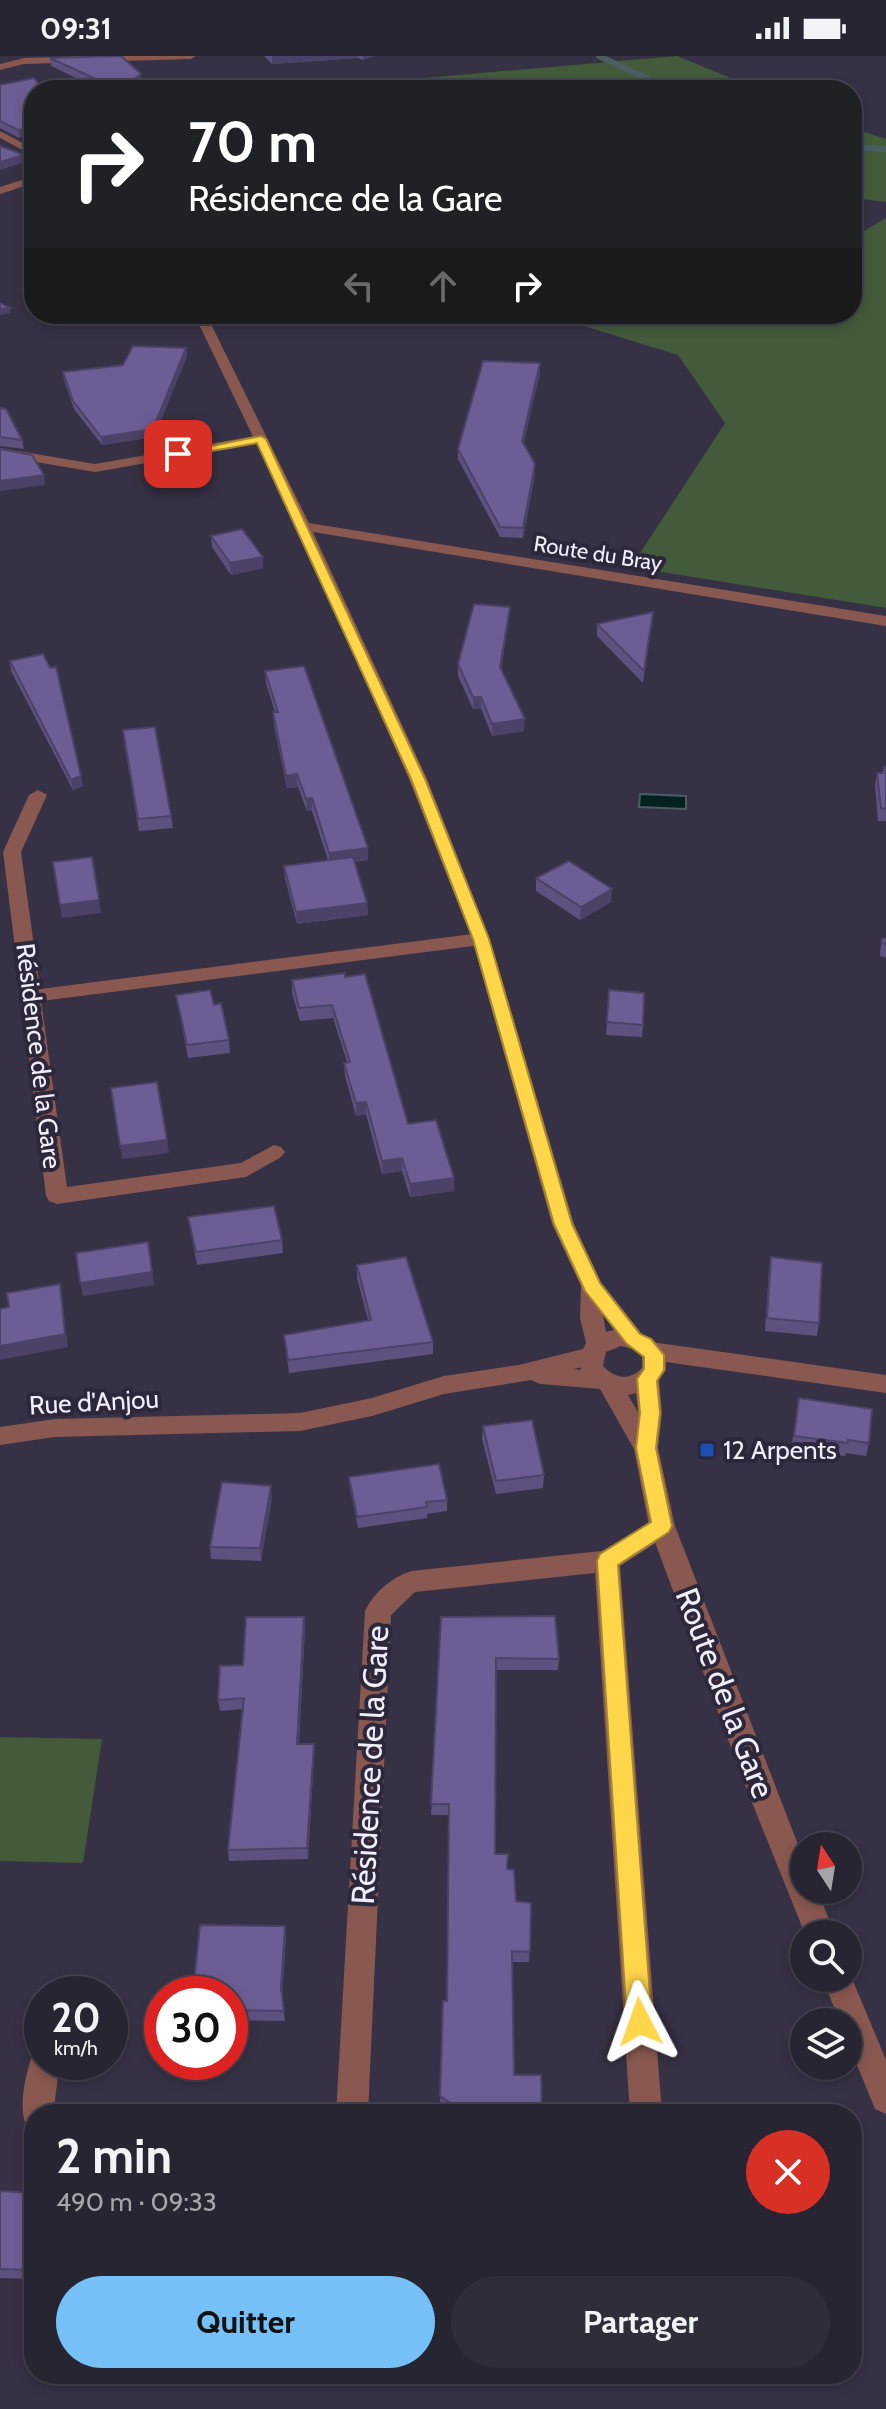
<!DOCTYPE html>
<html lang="fr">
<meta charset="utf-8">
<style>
body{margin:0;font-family:Cabin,sans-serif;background:#302d3b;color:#f1f3f6;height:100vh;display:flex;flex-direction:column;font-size:30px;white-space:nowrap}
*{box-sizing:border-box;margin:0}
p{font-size:26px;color:#a5a5ac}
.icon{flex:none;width:44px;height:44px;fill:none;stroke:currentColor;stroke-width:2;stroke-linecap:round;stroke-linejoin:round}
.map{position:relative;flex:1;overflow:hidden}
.side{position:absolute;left:24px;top:2048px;width:838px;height:280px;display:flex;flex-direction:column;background:#282533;border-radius:32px;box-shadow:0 4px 12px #0003,0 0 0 2px #44424e}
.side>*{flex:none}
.banner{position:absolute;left:24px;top:24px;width:838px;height:244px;border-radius:32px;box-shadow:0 4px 12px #0003,0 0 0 2px #44424e;background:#202124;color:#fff;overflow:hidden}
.needle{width:52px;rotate:348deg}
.buttons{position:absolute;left:790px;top:1776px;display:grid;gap:16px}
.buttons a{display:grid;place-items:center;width:72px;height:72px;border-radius:50%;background:#282533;box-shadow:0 4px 12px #0003,0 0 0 2px #44424e;font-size:40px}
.speed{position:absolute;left:24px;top:1920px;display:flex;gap:16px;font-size:40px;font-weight:700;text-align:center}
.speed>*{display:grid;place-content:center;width:104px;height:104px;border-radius:50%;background:#282533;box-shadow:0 4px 12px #0003,0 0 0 2px #44424e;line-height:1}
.speed small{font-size:20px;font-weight:400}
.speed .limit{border:12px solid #d22;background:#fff;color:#111}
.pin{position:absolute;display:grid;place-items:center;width:68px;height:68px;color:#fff;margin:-34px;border-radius:16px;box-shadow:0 4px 12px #0006}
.me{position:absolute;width:88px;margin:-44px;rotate:356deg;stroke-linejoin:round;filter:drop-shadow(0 0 6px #0008)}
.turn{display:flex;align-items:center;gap:28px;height:168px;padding:0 32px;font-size:36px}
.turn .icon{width:104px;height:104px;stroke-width:2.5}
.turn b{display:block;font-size:56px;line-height:68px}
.lanes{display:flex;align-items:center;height:76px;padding:0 32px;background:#0003;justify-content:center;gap:40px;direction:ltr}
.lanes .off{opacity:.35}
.round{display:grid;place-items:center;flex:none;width:84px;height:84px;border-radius:42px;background:#302d3b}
.overview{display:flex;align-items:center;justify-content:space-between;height:136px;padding:0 32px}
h1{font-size:48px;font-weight:800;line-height:60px}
.action{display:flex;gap:16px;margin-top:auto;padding:16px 32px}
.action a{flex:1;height:92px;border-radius:48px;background:#75c0f6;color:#111;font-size:32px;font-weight:800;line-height:92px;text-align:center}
.action a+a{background:#302d3b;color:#f1f3f6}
.status{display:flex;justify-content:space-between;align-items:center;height:56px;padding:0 40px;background:#282533;direction:ltr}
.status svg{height:22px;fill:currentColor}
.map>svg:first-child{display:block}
</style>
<div class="status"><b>09:31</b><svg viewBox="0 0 49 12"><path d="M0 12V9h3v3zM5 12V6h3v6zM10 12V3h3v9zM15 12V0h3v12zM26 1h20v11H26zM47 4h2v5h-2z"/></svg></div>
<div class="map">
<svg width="886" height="2353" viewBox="0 0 886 2353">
<rect width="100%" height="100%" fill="#363144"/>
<!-- green -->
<g fill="#435a3b">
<polygon points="677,0 760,34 415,34 401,24"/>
<polygon points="852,72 886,83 886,146 852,142"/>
<polygon points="886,162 886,552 631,511 725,367 678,299 545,258 852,258 852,182"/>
<polygon points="0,1681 102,1683 83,1807 0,1805"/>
</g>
<!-- water -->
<polygon fill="#032121" stroke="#4a5e62" stroke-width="2" points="640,738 686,740 686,753 639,751"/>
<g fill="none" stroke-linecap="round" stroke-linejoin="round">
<!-- stream -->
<g stroke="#4a5e62" stroke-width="6">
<polyline points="599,0 671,34"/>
<polyline points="852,91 886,93"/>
</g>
<!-- minor -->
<g fill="#895850" fill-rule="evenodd">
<polygon points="34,120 34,127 0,138 0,131"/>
<polygon points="261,379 268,383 266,386 95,416 0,400 0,392 95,408"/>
<polygon points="38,734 47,739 21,796 40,933 481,877 490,883 481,889 41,945 67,1131 241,1107 274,1089 281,1091 285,1096 281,1101 246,1121 57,1148 49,1145 46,1140 3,796 29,739"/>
<polygon points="651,1286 886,1319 886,1337 651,1304 643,1301 639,1295 643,1289"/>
<polygon points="591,1291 599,1294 603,1300 599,1306 574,1313 609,1318 613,1324 609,1330 601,1333 540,1328 531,1324 444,1338 372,1360 300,1375 55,1381 0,1389 0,1371 55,1363 300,1357 372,1342 444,1320 519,1309"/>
<path d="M662 1460 671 1463 675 1470 671 1477 620 1510 662 2058H630L595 1517 415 1536 391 1559 368 2058H336L365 1555C374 1536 391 1522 411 1515L602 1495Z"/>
<path d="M42 1992V2006H60L53 2058H34V2072L26 2069C18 2049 26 2015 34 1995Z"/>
</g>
<!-- tertiary -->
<g fill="#895850" fill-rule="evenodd">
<polygon points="97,0 196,0 191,3 24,8 0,14 0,8 24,2"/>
<polygon points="0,75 34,93 34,100 0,82"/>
<path d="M194 258H206L309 467 886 560V570L313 476 427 723 490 883 574 1168 601 1226 643 1279 652 1282 666 1299V1314L659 1324 662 1357 658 1392 675 1470 804 1804V1834H817L835 1878H805L745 1729 649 1470 634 1393 600 1333 590 1326 580 1312V1299L586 1287 580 1262 581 1230 552 1168 472 883 409 723 296 470ZM603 1259 614 1274 606 1276ZM621 1290 636 1294 642 1301V1312C629 1325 616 1323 603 1310L606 1296ZM636 1337 638 1356 628 1339Z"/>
<polygon points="848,1913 886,2004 886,2058 875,2053 848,1987 848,1966 840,1966 822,1922 848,1922"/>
</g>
</g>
<!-- wall -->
<g fill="#5d5180">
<polygon points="264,0 374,0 363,4 358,2 272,8"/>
<polygon points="50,2 141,27 132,34 101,34 51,10"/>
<polygon points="34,22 19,82 0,72 0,29"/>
<polygon points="186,292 187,300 154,381 102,389 74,353 64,324 63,316 123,309"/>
<polygon points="540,317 523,388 535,408 535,418 523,482 500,481 458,403 458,393"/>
<polygon points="0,352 22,384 24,393 0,390"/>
<polygon points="211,480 263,501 263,512 231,519 212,491"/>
<polygon points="510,551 509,562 501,614 524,675 492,680 481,652 473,653 458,620 458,608"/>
<polygon points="597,568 652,568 643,627 597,580"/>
<polygon points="10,605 81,720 83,730 73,734 11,615"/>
<polygon points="265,615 368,792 368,804 355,806 367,847 368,859 297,868 285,822 284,810 328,804 312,755 307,755 298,731 287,732 274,669 273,656 275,656 266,627"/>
<polygon points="124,686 171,760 173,772 139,775"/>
<polygon points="884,711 886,711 886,765 878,765 875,729 877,717 882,717"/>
<polygon points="536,822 611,846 580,864 536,835"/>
<polygon points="886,882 886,902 880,900 880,896 882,883"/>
<polygon points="345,921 408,1068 454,1135 410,1141 402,1115 382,1118 366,1058 356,1060 345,1020 344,1007 347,1006 333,962 300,965 292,937 292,924"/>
<polygon points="609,934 643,969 642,981 606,979"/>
<polygon points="176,939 214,949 229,984 230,997 188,1002"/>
<polygon points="188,1161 282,1184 283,1197 197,1209"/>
<polygon points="771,1201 819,1267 817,1280 765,1275 769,1214"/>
<polygon points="357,1209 433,1286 433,1298 289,1317 284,1279 368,1264 357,1222"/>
<polygon points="799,1342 869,1387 866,1400 846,1397 845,1400 791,1393"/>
<polygon points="483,1370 544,1419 543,1432 496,1438 482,1383"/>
<polygon points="349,1421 447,1444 447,1455 427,1458 427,1462 358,1472 350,1432"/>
<polygon points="272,1442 261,1505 211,1503 210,1491"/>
<polygon points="304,1561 305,1572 299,1688 314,1688 314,1699 308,1803 229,1805 228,1794 242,1653 220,1655 218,1644 243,1609"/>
<polygon points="441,1561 559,1603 558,1614 496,1614 495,1798 507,1813 516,1845 531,1847 529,1906 512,1906 448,2056 440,2050 443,1945 447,1945 449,1759 431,1759"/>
<polygon points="286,1880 282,1942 285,1965 230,1964 230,1938"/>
<polygon points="0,2135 34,2137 34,2223 0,2222"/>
</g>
<!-- shaded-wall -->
<g fill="#4c4268">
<polygon points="272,0 358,0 358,2 272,8"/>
<polygon points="363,0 374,0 363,4"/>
<polygon points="141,18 141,27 132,34 122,34 122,32"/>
<polygon points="34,70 34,78 19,82 18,74"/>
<polygon points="24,99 25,106 0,114 0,106"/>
<polygon points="10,252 10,257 0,259 0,253"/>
<polygon points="186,292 187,300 154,381 102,389 101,381"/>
<polygon points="540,307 540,317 522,395 522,385"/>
<polygon points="535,408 535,418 523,482 523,472"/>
<polygon points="44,419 45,429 0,435 0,425"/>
<polygon points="263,501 263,512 231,519 230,507"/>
<polygon points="510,551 509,562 500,623 500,611"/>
<polygon points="653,556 652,568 643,627 644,615"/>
<polygon points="473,641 481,641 481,652 473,653"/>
<polygon points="525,663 524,675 492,680 492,668"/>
<polygon points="297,718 298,731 287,732 286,720"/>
<polygon points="81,720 83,730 73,734 71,724"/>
<polygon points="312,742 312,755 307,755 306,743"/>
<polygon points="368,792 368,804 329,810 329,797"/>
<polygon points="612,833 611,846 580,864 581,851"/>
<polygon points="99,844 101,857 62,862 60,849"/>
<polygon points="367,847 368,859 297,868 296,856"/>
<polygon points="366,1046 366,1058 356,1060 356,1047"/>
<polygon points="167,1084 169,1097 122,1103 120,1090"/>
<polygon points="402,1102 402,1115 382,1118 382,1105"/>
<polygon points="454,1122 454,1135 410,1141 410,1128"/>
<polygon points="152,1216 154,1229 83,1240 80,1227"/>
<polygon points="60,1228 68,1291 0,1304 0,1290"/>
<polygon points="271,1430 272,1442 261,1505 260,1492"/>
<polygon points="304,1561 305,1572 298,1699 297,1688"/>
<polygon points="314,1688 314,1699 308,1803 307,1792"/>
<polygon points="285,1870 286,1880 282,1942 281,1932"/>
</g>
<!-- building -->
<g fill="#6c5e95" stroke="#4c4268" stroke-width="2">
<polygon points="121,0 141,18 122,32 113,31 50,2"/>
<polygon points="34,22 44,34 34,34 34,70 18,74 0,65 0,29"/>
<polygon points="0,90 24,99 0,106"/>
<polygon points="0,247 10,252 0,253"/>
<polygon points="133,290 186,292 153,373 101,381 73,345 63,316 123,309"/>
<polygon points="483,305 540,307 522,385 535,408 523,472 500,471 458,393"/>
<polygon points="0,352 6,353 22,384 0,381"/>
<polygon points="0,393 32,399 44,419 0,425"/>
<polygon points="242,473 263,501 230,507 211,480"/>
<polygon points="474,548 510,551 500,611 525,663 492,668 481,641 473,641 458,608"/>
<polygon points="653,556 644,615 597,568"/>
<polygon points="43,598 50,612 56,611 81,720 71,724 10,605"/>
<polygon points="304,610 368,792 329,797 312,742 306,743 297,718 286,720 273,656 278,656 265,615"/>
<polygon points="155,671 171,760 138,763 123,674"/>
<polygon points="884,711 886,711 886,753 881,752 877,717 883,717"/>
<polygon points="92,801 99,844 60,849 53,806"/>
<polygon points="353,801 367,847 296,856 284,810"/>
<polygon points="569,805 612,833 581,851 536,822"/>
<polygon points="886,882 886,888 882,887 882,883"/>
<polygon points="345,917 345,921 365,918 408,1068 436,1064 454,1122 410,1128 402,1102 382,1105 366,1046 356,1047 344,1007 350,1006 332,949 299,952 292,924"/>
<polygon points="210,934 214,949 221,947 229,984 187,989 176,939"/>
<polygon points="609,934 644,937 643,969 607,966"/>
<polygon points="157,1026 167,1084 120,1090 111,1032"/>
<polygon points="274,1150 282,1184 196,1196 188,1161"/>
<polygon points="148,1186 152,1216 80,1227 76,1197"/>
<polygon points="406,1201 433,1286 288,1304 284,1279 371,1264 357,1209"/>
<polygon points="771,1201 822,1207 819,1267 767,1262"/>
<polygon points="60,1228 65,1278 0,1290 0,1253 9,1251 7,1237"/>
<polygon points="799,1342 872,1353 869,1387 848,1384 848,1387 794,1380"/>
<polygon points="532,1364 544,1419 496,1425 483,1370"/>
<polygon points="439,1408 447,1444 426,1446 427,1451 357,1461 349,1421"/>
<polygon points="222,1426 271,1430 260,1492 210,1491"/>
<polygon points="555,1560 559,1603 496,1602 495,1798 508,1798 507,1813 514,1814 516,1845 531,1847 530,1896 512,1895 514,2019 541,2019 542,2058 448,2058 449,2046 440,2040 443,1945 447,1945 449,1748 431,1748 441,1561"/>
<polygon points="246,1561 304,1561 297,1688 314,1688 307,1792 228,1794 244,1642 218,1644 220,1610 243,1609"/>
<polygon points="200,1869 285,1870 281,1932 284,1955 230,1954 230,1938 193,1938"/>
<polygon points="0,2135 34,2137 34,2214 0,2213"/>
</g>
<!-- route -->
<polygon fill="#ffd54a" stroke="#a68a30" stroke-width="2" points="261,380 266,383 425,723 489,883 572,1168 600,1227 640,1278 651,1283 664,1299 664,1314 657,1325 660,1357 656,1392 672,1470 669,1476 618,1509 652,1966 649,1975 640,1978 631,1975 627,1966 597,1505 600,1498 651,1466 636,1392 640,1357 637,1323 644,1313 644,1301 627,1288 585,1235 554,1168 473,883 411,723 257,387 178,401 172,398"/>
<!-- markers -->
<rect fill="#1a4fb4" stroke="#2c273a" stroke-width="3" x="699" y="1386" width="16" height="16" rx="4"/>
<g text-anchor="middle" stroke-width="8" stroke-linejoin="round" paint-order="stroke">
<!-- far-street labels -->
<g font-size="22" fill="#f0eefa" stroke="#2c273a">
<text transform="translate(598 497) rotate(9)" y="8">Route du Bray</text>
</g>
<!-- street labels -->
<g font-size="26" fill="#f0eefa" stroke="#2c273a">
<text transform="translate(39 1000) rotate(83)" y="9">Résidence de la Gare</text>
<text transform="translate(94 1346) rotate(-3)" y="9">Rue d'Anjou</text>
</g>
<!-- poi labels -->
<g font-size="26" fill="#f0eefa" stroke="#2c273a" text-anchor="start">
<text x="723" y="1403">12 Arpents</text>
</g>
<!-- near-street labels -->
<g font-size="32" fill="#f0eefa" stroke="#2c273a">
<text transform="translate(725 1637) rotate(69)" y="11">Route de la Gare</text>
<text transform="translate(370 1709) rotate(-87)" y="11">Résidence de la Gare</text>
</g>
</g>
</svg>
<div class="buttons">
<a><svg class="needle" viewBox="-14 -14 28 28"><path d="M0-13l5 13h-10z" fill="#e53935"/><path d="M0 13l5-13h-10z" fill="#a5a5ac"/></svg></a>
<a><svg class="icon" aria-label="search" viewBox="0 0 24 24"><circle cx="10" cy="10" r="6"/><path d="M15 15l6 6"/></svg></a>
<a><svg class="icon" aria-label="layers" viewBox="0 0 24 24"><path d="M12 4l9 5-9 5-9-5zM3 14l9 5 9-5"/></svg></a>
</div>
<div class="speed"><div>20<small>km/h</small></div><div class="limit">30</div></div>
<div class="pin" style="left:178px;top:398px;background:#d93025"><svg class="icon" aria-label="arrive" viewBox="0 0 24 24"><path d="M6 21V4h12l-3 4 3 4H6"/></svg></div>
<svg class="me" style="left:640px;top:1966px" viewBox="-20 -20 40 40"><path d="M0-17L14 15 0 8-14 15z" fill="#ffd54a" stroke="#fff" stroke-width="4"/></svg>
<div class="banner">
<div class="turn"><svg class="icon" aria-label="right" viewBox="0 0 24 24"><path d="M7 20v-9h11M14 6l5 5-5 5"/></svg><div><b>70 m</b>Résidence de la Gare</div></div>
<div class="lanes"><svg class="icon off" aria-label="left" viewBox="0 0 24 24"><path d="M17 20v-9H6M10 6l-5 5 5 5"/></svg><svg class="icon off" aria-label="ahead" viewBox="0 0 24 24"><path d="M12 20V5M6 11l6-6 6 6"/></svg><svg class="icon" aria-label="right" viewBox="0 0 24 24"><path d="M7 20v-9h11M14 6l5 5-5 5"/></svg></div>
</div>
<section class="side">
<div class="overview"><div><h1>2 min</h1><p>490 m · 09:33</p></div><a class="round" style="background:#d93025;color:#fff"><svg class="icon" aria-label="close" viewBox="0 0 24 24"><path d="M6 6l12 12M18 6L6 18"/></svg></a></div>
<div class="action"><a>Quitter</a><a>Partager</a></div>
</section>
</div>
